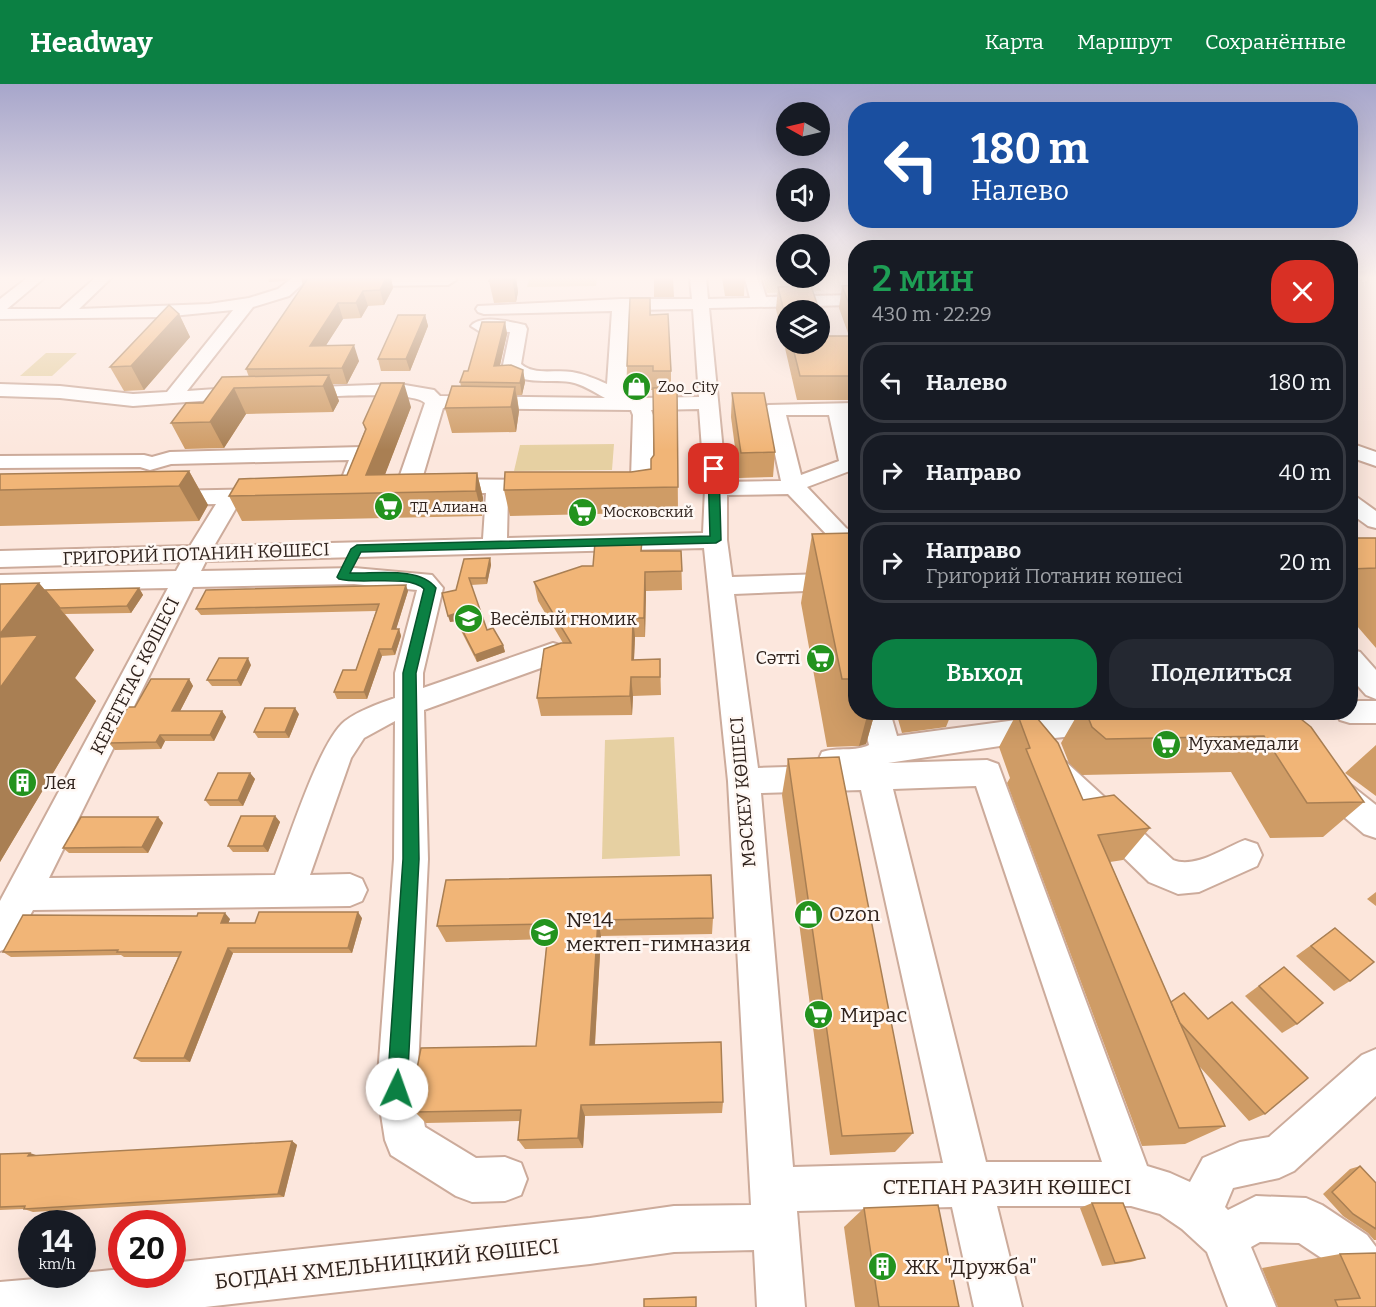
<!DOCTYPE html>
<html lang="ru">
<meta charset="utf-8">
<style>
body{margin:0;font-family:Bitter,serif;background:#242831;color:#f1f3f6;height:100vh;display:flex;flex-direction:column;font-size:22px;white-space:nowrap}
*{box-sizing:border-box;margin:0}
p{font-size:20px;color:#9ea1a6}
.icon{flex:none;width:33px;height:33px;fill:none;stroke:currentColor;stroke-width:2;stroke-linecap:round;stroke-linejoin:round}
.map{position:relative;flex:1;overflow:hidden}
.details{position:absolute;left:848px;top:156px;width:510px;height:480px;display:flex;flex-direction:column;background:#171b24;border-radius:24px;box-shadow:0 6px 24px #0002}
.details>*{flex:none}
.top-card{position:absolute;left:848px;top:18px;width:510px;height:126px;border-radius:24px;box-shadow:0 6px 24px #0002;background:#1a4fa0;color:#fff;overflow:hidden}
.needle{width:39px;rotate:278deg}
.tools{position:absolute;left:776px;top:18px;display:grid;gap:12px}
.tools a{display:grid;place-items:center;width:54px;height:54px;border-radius:50%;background:#171b24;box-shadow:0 6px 24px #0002;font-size:30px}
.speed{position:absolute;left:18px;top:1126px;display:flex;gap:12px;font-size:30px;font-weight:700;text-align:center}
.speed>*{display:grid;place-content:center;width:78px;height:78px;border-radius:50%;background:#171b24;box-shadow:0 6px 24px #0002;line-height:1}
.speed small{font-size:15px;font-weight:400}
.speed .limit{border:9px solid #d22;background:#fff;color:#111}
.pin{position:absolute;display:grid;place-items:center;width:51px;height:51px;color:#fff;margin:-26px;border-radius:12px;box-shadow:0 3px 9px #0006}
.me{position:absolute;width:66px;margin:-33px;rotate:3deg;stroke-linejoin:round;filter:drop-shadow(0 0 4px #0008)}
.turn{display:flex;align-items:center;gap:21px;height:126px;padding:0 24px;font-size:27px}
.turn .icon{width:78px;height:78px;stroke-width:2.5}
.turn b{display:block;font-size:42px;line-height:51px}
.round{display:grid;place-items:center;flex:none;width:63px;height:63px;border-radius:24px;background:#242831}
.overview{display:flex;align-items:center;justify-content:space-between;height:102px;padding:0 24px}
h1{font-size:36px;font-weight:600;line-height:45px;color:#1e9e55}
.action{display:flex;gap:12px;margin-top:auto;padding:12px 24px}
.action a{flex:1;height:69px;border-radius:24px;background:#0b8043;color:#fff;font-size:24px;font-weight:600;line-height:69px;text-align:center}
.action a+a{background:#242831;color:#f1f3f6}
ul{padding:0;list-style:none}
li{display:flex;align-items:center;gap:18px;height:81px;margin:0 12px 9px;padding:0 12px;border:3px solid #363941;border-radius:24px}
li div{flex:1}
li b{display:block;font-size:22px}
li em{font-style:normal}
header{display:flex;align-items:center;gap:36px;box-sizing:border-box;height:84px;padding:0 30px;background:#0b8043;color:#fff}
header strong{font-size:28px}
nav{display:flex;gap:33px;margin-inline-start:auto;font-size:21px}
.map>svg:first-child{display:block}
</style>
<header>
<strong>Headway</strong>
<nav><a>Карта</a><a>Маршрут</a><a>Сохранённые</a></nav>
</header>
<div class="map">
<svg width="1376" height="1223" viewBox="0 0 1376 1223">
<rect width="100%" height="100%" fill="#fce7dd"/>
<!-- green -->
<g fill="#e6d0a2">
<polygon points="529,194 597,194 596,202 527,203"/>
<polygon points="763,194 815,194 821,207 767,209"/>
<polygon points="46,269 77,269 52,292 20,292"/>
<polygon points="614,360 612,386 514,387 520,361"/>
<polygon points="674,653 680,772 602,775 605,656"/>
</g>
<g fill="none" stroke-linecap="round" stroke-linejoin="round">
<defs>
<g id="minor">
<polygon points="27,194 44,194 7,225 60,225 95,194 111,194 79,225 209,220 249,214 278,205 292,194 309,194 289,212 253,223 187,307 246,303 253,305 255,309 253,313 133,322 60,314 0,312 0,300 60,302 133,310 167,308 233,226 162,233 0,235 0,215"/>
<polygon points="363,194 455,194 456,196 448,201 369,202 364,200 361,197"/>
<path d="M690 194H706L708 215 750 214 745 194H760L766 213 855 211V221L709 224 726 398 781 397 765 325 768 321 855 319V331H848L855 358V385L807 403 846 444 855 449V466L830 454 788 410 727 411V456L732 493 855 489V505L734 510 758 684 820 682 818 677 822 668C837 663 856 668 869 661L861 628H890L897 652 1077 628H1161L1164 633 1159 641 1149 644 1045 655 888 679 987 676 998 680 1147 1082 1170 1089 1190 1098 1203 1074 1240 1058 1269 1053 1362 971 1376 965V1012L1294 1087 1279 1094 1233 1104 1225 1123 1228 1126 1256 1112 1306 1114 1322 1121 1367 1151 1376 1163V1223L1359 1219 1335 1183 1299 1159 1260 1158 1251 1163 1276 1223H1228L1207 1168 1182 1145 1160 1130 1131 1122H997L1022 1223H974L952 1123 797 1127 805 1223H757L754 1166 674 1168 590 1180 205 1223H0V1198L82 1191V1189L122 1185V1191H172V1179L590 1134 674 1122 751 1121 728 697 704 464 206 477 201 487 354 484 432 491 443 504 423 589V604L553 559 563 562 567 569 563 576 424 626 428 775 417 1005 425 1043 476 1074 505 1073 521 1079 527 1095 521 1111 505 1117 472 1118 456 1112 391 1071 385 1056 377 1005 394 775 395 637 364 654 351 674 310 791 350 790 362 795 367 806 362 817 350 822 33 826 13 862 0 867V817L168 504 0 507V491L176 487 181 478 0 483V467L190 462 216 420 164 421 156 419 153 414 156 409 164 407 268 405 276 407 279 412 276 417 239 419 214 462 483 455 486 409H422L406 405 399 394 425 319C413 306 320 313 298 314L291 312 289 308 291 304 399 300 434 306 440 312 605 314C594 308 582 300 570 298 547 294 519 304 503 281L510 248 479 247 471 242C481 230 511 238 525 241L527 245 521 280C535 292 555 285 572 288 584 290 596 295 607 300L612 227 484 230 478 228 476 225 478 222 621 215H692ZM693 225 699 313 641 314 626 309 629 226ZM443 324 631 326 633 331 631 394 627 397 607 399 604 404 607 409 615 411 641 409 653 396V331L651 326 699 325 705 405 703 449 507 454 508 409 550 408 553 403 550 398 542 396 422 395ZM786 331H829L839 377 801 391ZM354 500 417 506 395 589V614C378 620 360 626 345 637 320 656 288 757 275 791L49 794 193 503ZM976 702 1102 1078H986L893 705ZM861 706 943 1079 793 1083 761 709Z"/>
<polygon points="1350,359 1376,368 1376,382 1350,373"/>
<polygon points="362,363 369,365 372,369 359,404 351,406 343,404 340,399 349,376 171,380 150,386 140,383 0,384 0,372 144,371 152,373 170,368"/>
<polygon points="1350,412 1358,414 1376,427 1376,444 1368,442 1350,429"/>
<polygon points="1350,565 1360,568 1376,586 1376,615 1366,611 1350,593"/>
<polygon points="1350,617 1376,617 1376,639 1350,639 1340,636 1336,628 1350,628"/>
<path d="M1055 674 1066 678 1173 776C1195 785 1224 764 1245 756L1257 760 1262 771 1257 782 1199 808 1178 810 1166 805 1149 798 1044 696 1040 687 1044 678Z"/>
<polygon points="1327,687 1338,691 1376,721 1376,754 1364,750 1316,709 1311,700 1316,691"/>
</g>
</defs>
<!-- minor casing -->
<use href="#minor" stroke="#ccab9b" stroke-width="4"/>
<!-- minor -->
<use href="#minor" fill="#fff" fill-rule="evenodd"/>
</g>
<!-- wall -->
<g fill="#cf9c66" fill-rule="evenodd">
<polygon points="268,194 288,194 285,197 269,198"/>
<polygon points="301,194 391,194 393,204 384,221 368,222 361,234 343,235 326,261 359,277 347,300 333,300 339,317 333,328 246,330 224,364 185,365 171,339 249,293 246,285 303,202"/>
<polygon points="516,194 518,208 516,218 494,219 489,197"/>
<polygon points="654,194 673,194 674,213 654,213"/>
<polygon points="722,194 745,194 744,212 725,212"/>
<path d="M855 201V316H797L776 225 778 203 828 252H849L839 224 842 202ZM786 226 819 260H786Z"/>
<polygon points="650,214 651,231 671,287 671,303 677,303 678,428 510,432 504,406 651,385 654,371 653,306 628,306 627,282"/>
<polygon points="179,230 190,253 144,306 124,307 110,283"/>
<polygon points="425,231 428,242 410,287 381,287 378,275"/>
<polygon points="505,238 507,250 500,281 523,286 525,298 522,311 517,311 519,327 516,348 452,349 445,324 461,302 460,298 468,287"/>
<polygon points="732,309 775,368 773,393 739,394 731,333"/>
<polygon points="411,323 385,390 477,389 483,414 482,432 242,437 229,412 347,391 365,346 363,339"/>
<polygon points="189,387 208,421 199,437 0,442 0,390"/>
<polygon points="812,450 855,456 855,628 875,628 866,660 859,662 827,663 801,519"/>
<polygon points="1350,454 1376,454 1376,564 1357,542 1350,542"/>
<polygon points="642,457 642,467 681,467 682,506 646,507 645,553 635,553 634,576 660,575 661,611 633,612 632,631 541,632 537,614 563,559 538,517 534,498 593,482"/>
<polygon points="490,474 491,481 487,500 471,501 487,546 503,561 505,568 477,578 456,537 450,538 456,506"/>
<polygon points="39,499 45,506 139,504 143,511 131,529 65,530 94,566 75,594 96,617 0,778 0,500"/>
<polygon points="408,507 396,545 399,545 401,552 395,571 382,572 367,615 337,615 334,608 356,586 376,527 201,531 196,525"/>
<polygon points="251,581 241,602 212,602 207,596"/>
<polygon points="189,595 193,602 180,627 222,627 226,633 214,657 165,657 161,665 115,666 109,659"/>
<polygon points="896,628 952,628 946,643 902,649"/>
<polygon points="1079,628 1292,628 1364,718 1323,753 1270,754 1231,688 1082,691 1069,679 1061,659"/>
<polygon points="1017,629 1083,716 1150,744 1123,776 1110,778 1171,918 1208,935 1232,918 1265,1030 1249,1037 1199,982 1225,1042 1185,1060 1142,1062 1007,699 1010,694 999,663"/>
<polygon points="299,630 289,654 258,654 254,648"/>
<polygon points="1376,661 1376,712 1345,689"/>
<polygon points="788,675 913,1049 895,1068 830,1071 782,711"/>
<polygon points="250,689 255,695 243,722 210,722 205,716"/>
<polygon points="275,732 280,738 268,768 233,768 228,762"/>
<polygon points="158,733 163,739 148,769 69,769 63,764"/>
<polygon points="446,796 713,834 712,850 601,852 595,961 723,1018 722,1029 585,1032 583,1064 525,1065 518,1056 520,1037 426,1039 415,1028 536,962 547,855 446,858 437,842"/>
<polygon points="1376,808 1376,822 1367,815"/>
<polygon points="362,834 352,869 233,869 190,978 141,978 134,974 178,873 124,873 121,871 11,873 3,868 230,835 228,839 255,839"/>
<polygon points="1335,844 1350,897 1334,907 1296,872"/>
<polygon points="1284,883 1297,940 1282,949 1245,912"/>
<polygon points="292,1057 297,1061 284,1113 33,1128 24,1125 0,1126 0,1070 39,1072"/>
<polygon points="1360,1082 1376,1099 1376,1156 1374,1156 1368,1149 1343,1132 1323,1110 1350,1085"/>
<polygon points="1092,1119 1145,1174 1131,1178 1102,1182 1080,1124"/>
<polygon points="864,1124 959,1223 855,1223 844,1143"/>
<polygon points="1340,1170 1376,1223 1276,1223 1278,1223 1262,1184"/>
</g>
<!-- shaded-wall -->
<g fill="#a97f53">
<polygon points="386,194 391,194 393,204 384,221 380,206"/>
<polygon points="512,194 516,194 518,208 516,218"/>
<polygon points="363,207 368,222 361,234 356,219"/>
<polygon points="338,219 343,235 316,277 310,262"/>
<polygon points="179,230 190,253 144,306 131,282"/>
<polygon points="425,231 428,242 410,287 406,275"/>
<polygon points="505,238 507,250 497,294 494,282"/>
<polygon points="354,261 359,277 347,300 342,284"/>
<polygon points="523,286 525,298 522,311 520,299"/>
<polygon points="329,291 339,317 333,328 323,302"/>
<polygon points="404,299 411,323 378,409 366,391"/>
<polygon points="515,303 519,327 516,348 511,323"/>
<polygon points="234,304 246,330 224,364 210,338"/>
<polygon points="189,387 208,421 199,437 179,402"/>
<polygon points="477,389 483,414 482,432 476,407"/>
<polygon points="490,474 491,481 487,500 486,494"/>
<polygon points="645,488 646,507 645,553 644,534"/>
<polygon points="39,499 94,566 75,594 96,617 0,778 0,550"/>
<polygon points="406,501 408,507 394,552 392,545"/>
<polygon points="139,504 143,511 131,529 127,522"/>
<polygon points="454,530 456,537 450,538 448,532"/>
<polygon points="633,534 635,553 633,595 632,576"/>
<polygon points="399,545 401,552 395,571 392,565"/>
<polygon points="503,561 505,568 477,578 475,571"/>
<polygon points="379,565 382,572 367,615 364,608"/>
<polygon points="248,574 251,581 241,602 237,596"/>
<polygon points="631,593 633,612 632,631 630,612"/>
<polygon points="189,595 193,602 177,633 172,627"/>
<polygon points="295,624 299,630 289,654 285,648"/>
<polygon points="222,627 226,633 214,657 210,651"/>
<polygon points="868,628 875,628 866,660 859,662"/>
<polygon points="160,651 165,657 161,665 156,658"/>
<polygon points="250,689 255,695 243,722 238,716"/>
<polygon points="275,732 280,738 268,768 263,762"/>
<polygon points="158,733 163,739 148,769 142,763"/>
<polygon points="358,828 362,834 352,869 348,864"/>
<polygon points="225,829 230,835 226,845 221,839"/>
<polygon points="598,836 601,852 594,973 590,961"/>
<polygon points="228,864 233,869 190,978 184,974"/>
<polygon points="581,1021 585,1032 583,1064 578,1054"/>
<polygon points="292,1057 297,1061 284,1113 278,1110"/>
<polygon points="30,1069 39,1072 28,1072"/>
</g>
<!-- building -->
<g fill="#f1b577" stroke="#a97f53" stroke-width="1.5">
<polygon points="308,194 386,194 380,206 363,207 356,219 338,219 310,262 354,261 342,284 246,285"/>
<polygon points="490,194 512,194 512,196 489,197"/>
<polygon points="855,201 855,235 842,202"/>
<polygon points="811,202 828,252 855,252 855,292 800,292 792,260 819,260 819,226 786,226 786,236 778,203"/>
<polygon points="630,214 650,214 650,231 668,230 671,287 653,287 653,282 627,282"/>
<polygon points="169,221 179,230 131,282 110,283"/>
<polygon points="398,231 425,231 406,275 378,275"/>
<polygon points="482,238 505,238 494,282 511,281 523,286 520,299 460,298 464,287 468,287"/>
<polygon points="329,291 323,302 234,304 210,338 171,339 186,319 203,319 222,293"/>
<polygon points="381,299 404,299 366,391 477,389 476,407 229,412 239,395 347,391 366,345 363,339"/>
<polygon points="452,302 515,303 511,323 445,324"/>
<polygon points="677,303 678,403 504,406 505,388 631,388 651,385 651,375 654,371 653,304"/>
<polygon points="732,309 764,309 775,368 741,369"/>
<polygon points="189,387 179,402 0,406 0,390"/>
<polygon points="853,449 855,456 855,595 842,595 812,450"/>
<polygon points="1350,454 1376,454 1376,484 1350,485"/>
<polygon points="642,457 641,467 681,467 682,487 645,488 644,534 633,534 632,576 660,575 660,593 631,593 630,612 537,614 544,565 561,559 571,559 534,498 582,482 593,482 595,458"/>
<polygon points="490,474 486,494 469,494 487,546 493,544 503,561 475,571 454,530 448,532 442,509 456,506 464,475"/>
<polygon points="39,499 0,550 0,500"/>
<polygon points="406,501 392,545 399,545 392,565 379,565 364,608 334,608 343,586 356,586 379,520 196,525 206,506"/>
<polygon points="139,504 127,522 60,524 45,506"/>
<polygon points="38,551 0,604 0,553"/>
<polygon points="219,574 248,574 237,596 207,596"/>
<polygon points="151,595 189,595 172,627 222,627 210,651 160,651 156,658 109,659 128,623 135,623"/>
<polygon points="265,624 295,624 285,648 254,648"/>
<polygon points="1032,628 1058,659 1083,716 1114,711 1150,744 1098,751 1225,1042 1179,1044 1026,665 1030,664 1017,629"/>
<polygon points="1086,628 1292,628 1311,643 1364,718 1307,719 1264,652 1106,655 1092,643"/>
<polygon points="839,673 913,1049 842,1052 788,675"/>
<polygon points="218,689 250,689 238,716 205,716"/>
<polygon points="241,732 275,732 263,762 228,762"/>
<polygon points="81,733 158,733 142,763 63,764"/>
<polygon points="711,791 713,834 598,836 590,961 721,958 723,1018 581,1021 578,1054 518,1056 521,1026 415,1028 412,1010 421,964 536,962 549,840 437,842 446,796"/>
<polygon points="259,828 358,828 348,864 228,864 184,974 134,974 181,868 117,868 118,866 3,868 23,831 197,832 198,829 225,829 221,839 255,839"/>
<polygon points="1335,844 1374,878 1350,897 1311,862"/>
<polygon points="1284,883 1323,919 1297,940 1259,902"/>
<polygon points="1184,909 1208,935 1232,918 1308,994 1265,1030 1180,939 1171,918"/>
<polygon points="292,1057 278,1110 24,1125 25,1122 0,1123 0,1070 30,1069 28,1072"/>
<polygon points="1360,1082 1376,1099 1376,1145 1353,1130 1332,1108"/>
<polygon points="1092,1119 1123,1119 1145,1174 1115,1179"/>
<polygon points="938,1121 959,1223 879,1223 864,1124"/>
<polygon points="1376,1169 1376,1223 1338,1223 1335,1216 1360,1214 1340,1170"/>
<polygon points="696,1213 696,1223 644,1223 644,1215"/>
</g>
<!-- sky -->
<linearGradient id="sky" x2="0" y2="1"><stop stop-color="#a7a6cb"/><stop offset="0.53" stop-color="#fef4f0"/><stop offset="1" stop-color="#fef4f0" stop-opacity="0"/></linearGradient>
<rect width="1376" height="366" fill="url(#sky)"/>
<!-- route -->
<path fill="#0b8043" stroke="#07532c" stroke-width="1.5" d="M714 382 719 385 721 456 716 459 361 468 350 489C375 490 420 482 436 504L416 589 419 775 407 1005 404 1012 397 1015 390 1012 387 1005 403 775V589L424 505C409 490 360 501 339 495L337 493 351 465 357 461 710 452 708 385Z"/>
<!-- icons -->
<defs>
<symbol id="shop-disc" viewBox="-11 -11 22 22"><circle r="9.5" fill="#23931e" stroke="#fff8f4"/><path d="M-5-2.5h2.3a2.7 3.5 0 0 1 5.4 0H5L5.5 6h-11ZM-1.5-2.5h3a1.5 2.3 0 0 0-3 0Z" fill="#fff"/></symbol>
<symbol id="supermarket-disc" viewBox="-11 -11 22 22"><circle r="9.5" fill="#23931e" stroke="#fff8f4"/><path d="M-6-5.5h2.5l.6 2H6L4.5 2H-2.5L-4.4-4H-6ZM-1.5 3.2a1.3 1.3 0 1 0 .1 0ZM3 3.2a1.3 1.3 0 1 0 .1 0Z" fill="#fff"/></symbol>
<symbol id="school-disc" viewBox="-11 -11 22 22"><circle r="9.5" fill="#23931e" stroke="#fff8f4"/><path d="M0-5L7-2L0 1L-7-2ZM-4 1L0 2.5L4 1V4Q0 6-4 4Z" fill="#fff"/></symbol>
<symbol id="building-disc" viewBox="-11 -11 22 22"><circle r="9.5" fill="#23931e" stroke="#fff8f4"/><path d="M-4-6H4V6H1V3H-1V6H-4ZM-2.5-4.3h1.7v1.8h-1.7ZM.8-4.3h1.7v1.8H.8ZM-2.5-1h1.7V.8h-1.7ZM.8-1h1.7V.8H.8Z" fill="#fff"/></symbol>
</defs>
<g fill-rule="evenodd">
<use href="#shop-disc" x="620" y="286" width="33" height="33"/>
<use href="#supermarket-disc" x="372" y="406" width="33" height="33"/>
<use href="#supermarket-disc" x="566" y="412" width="33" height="33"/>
<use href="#school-disc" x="452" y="518" width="33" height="33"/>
<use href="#supermarket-disc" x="804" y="558" width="33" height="33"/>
<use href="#supermarket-disc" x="1150" y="644" width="33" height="33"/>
<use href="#building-disc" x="6" y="682" width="33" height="33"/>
<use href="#shop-disc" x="792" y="814" width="33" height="33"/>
<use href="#school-disc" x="528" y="832" width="33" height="33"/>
<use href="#supermarket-disc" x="802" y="914" width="33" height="33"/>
<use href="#building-disc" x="866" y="1166" width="33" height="33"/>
</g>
<g text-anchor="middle" stroke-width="5" stroke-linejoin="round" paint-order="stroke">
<!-- far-poi labels -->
<g font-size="15" fill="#30231d" stroke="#fff8f4" text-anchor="start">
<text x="658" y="308">Zoo_City</text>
<text x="410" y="428">ТД Алиана</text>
<text x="603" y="433">Московский</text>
</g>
<!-- street labels -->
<g font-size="18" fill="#30231d" stroke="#fff8f4">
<text transform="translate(196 470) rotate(-2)" y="6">ГРИГОРИЙ ПОТАНИН КӨШЕСІ</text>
<text transform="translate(135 592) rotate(-63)" y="6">КЕРЕГЕТАС КӨШЕСІ</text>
<text transform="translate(743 708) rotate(-95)" y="6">МӘСКЕУ КӨШЕСІ</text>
</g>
<!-- poi labels -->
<g font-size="18" fill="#30231d" stroke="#fff8f4" text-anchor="start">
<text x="490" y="541">Весёлый гномик</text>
<text x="800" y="580" text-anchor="end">Сәтті</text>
<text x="1188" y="666">Мухамедали</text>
<text x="44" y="705">Лея</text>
</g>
<!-- near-poi labels -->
<g font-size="21" fill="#30231d" stroke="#fff8f4" text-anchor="start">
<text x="829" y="837">Ozon</text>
<text x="566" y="843">№14<tspan x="566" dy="24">мектеп-гимназия</tspan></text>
<text x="840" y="938">Мирас</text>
<text x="904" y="1190">ЖК "Дружба"</text>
</g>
<!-- near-street labels -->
<g font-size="21" fill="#30231d" stroke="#fff8f4">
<text x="1007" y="1110">СТЕПАН РАЗИН КӨШЕСІ</text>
<text transform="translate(387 1180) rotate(-6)" y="7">БОГДАН ХМЕЛЬНИЦКИЙ КӨШЕСІ</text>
</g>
</g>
</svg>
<div class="tools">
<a><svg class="needle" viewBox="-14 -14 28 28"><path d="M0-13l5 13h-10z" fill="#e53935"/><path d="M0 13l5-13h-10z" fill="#9ea1a6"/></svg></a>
<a><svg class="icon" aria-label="sound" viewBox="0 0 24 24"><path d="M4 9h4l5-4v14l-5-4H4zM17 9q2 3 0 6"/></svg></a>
<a><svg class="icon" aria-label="search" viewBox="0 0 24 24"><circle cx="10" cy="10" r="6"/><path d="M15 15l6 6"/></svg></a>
<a><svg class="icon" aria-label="layers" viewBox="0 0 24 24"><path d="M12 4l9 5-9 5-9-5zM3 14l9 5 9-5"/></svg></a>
</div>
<div class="speed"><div>14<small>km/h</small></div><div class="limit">20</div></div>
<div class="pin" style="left:714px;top:385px;background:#d93025"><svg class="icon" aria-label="arrive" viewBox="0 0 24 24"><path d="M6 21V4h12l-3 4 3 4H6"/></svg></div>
<svg class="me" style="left:397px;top:1005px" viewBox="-20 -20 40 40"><circle r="19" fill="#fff"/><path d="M0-13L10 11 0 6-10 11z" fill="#0b8043"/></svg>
<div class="top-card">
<div class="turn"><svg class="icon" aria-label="left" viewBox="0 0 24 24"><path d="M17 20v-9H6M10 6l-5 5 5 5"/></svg><div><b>180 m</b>Налево</div></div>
</div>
<section class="details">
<div class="overview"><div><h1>2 мин</h1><p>430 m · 22:29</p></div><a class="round" style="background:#d93025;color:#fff"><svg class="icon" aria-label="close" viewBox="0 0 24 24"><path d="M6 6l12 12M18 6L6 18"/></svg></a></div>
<ul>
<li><svg class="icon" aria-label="left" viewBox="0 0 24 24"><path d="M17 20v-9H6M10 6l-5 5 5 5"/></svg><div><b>Налево</b></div><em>180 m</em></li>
<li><svg class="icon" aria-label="right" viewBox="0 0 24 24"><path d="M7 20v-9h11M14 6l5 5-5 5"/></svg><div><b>Направо</b></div><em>40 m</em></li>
<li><svg class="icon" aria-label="right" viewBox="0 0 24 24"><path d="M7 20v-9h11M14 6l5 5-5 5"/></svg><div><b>Направо</b><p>Григорий Потанин көшесі</p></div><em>20 m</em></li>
</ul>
<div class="action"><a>Выход</a><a>Поделиться</a></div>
</section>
</div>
